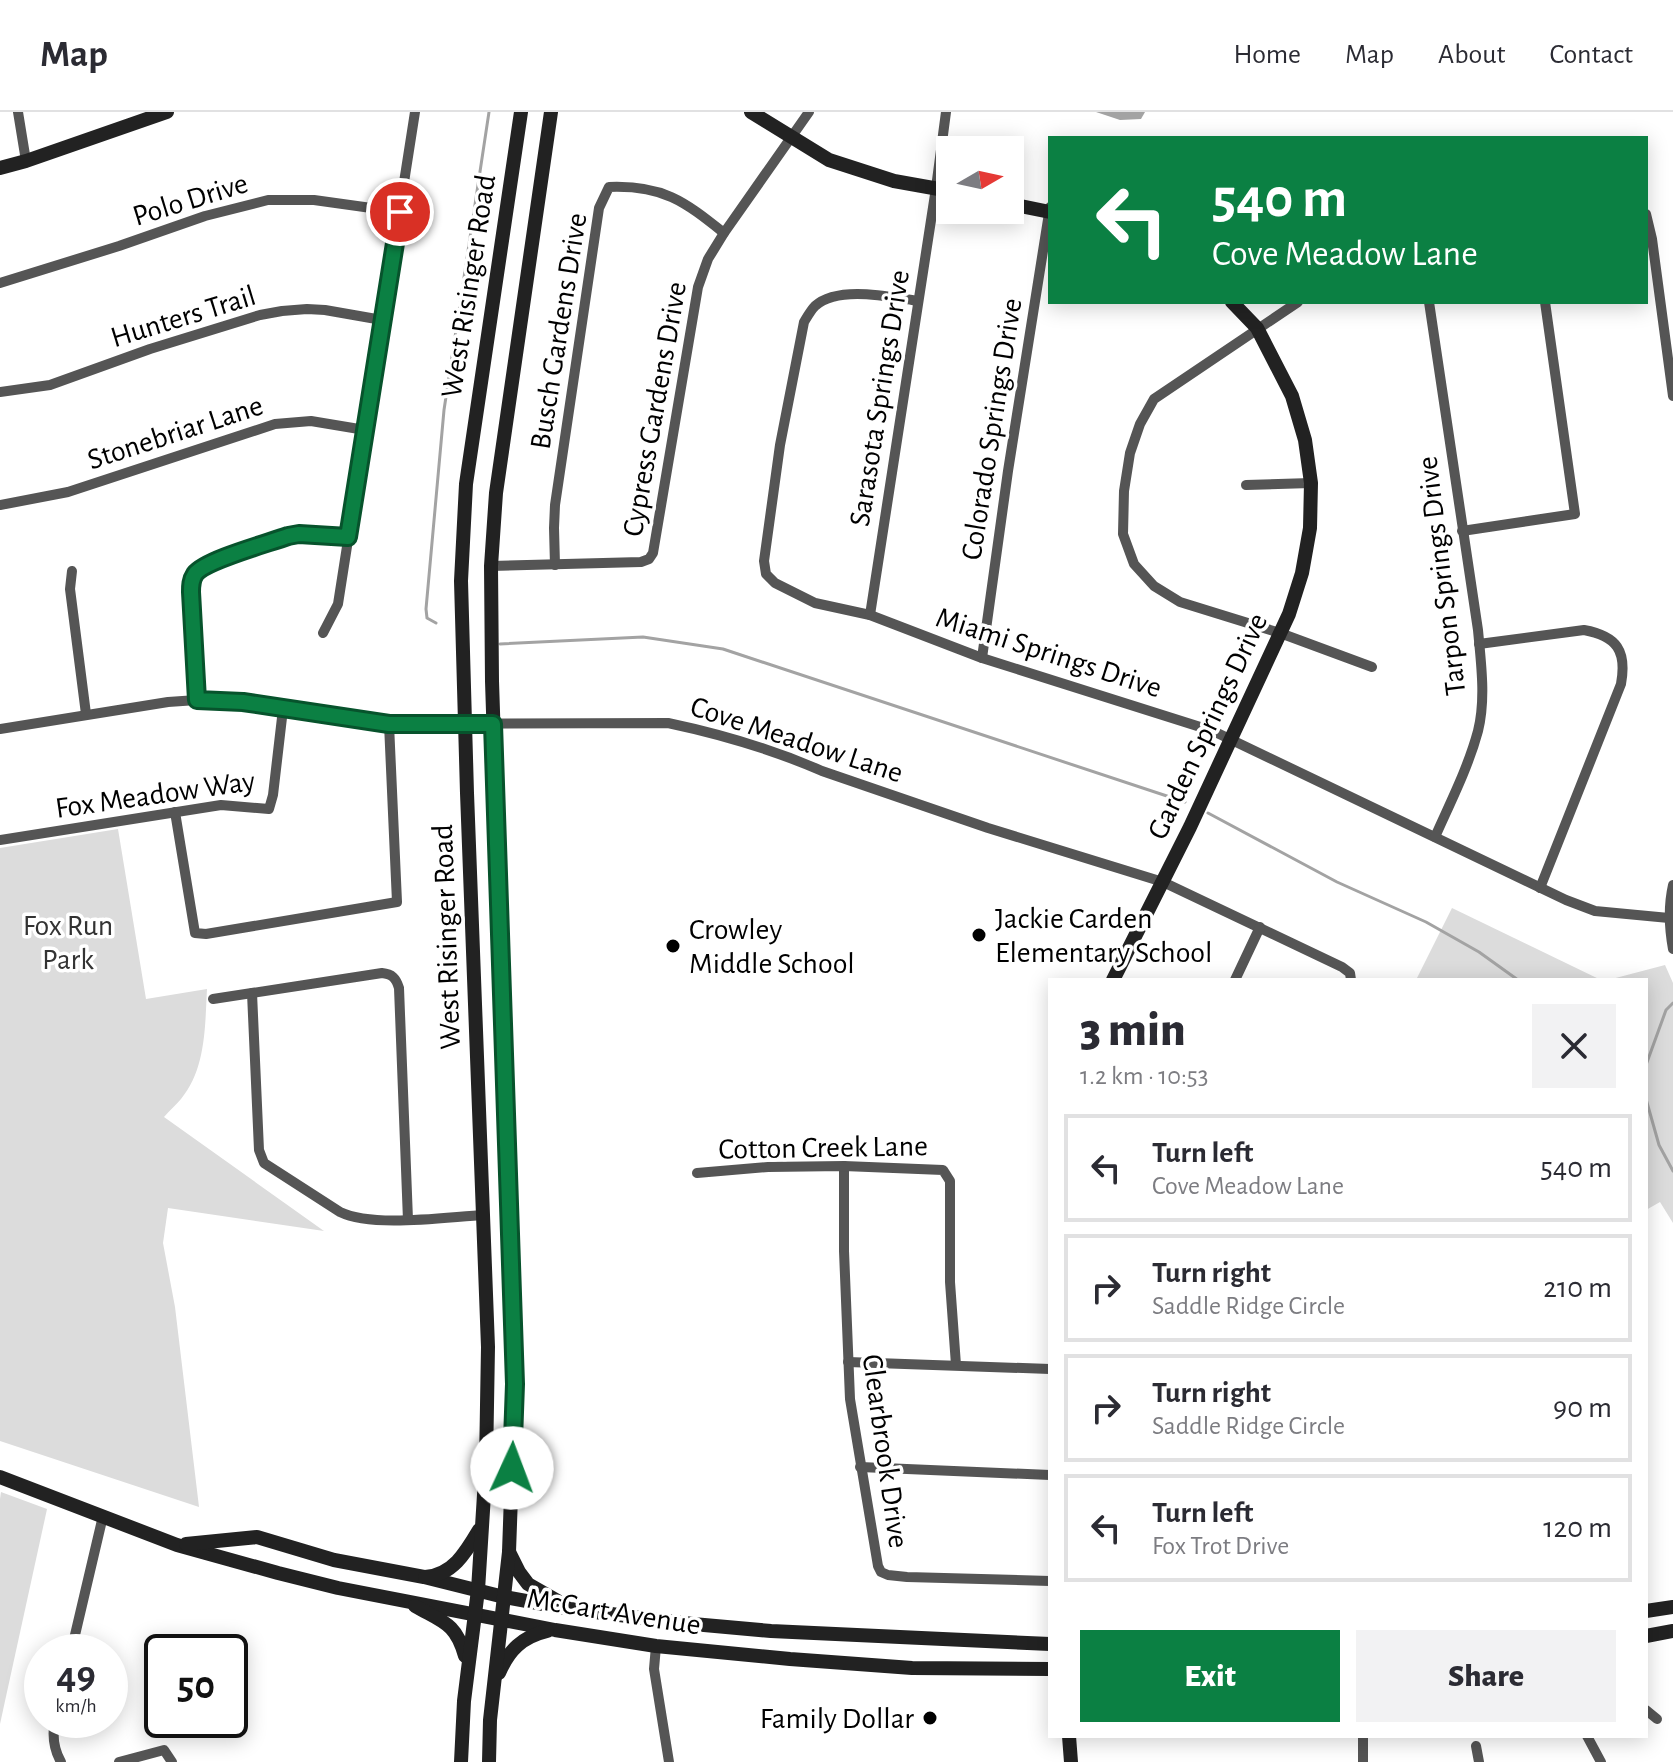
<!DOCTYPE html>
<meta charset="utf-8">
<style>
body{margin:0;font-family:"Alegreya Sans",sans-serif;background:#f2f2f3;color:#2b2b33;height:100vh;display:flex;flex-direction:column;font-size:30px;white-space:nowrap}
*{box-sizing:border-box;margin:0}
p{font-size:26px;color:#7c7c81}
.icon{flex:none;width:44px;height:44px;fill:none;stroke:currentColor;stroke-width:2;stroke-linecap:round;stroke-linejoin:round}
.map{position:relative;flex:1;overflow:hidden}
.details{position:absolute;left:1048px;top:866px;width:600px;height:760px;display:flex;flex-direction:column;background:#fff;border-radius:0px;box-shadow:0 4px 20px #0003}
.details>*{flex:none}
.top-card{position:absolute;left:1048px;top:24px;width:600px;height:168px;border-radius:0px;box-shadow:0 4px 20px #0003;background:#0b8043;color:#fff;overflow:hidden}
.needle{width:52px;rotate:81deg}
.buttons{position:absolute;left:936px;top:24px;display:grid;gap:16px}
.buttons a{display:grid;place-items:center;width:88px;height:88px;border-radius:0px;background:#fff;box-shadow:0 4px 20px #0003;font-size:40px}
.speed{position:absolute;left:24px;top:1522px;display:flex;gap:16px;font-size:40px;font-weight:700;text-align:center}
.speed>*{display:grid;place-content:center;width:104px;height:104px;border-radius:50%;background:#fff;box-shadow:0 4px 20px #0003;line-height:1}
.speed small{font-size:20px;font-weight:400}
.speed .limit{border:4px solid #111;border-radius:12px;background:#fff;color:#111}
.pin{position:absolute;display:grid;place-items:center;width:68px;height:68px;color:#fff;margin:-34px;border:4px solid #fff;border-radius:50%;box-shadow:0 2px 8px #0007}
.me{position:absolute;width:88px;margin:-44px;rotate:2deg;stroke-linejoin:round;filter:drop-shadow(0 0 6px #0008)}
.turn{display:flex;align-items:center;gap:28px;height:168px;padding:0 32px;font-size:36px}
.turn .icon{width:104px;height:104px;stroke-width:2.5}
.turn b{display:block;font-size:56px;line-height:68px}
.round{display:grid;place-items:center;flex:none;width:84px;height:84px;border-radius:0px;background:#f2f2f3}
.overview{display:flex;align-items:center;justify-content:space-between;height:136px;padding:0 32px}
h1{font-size:48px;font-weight:800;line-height:60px}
.cta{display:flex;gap:16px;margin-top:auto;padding:16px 32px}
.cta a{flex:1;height:92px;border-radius:0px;background:#0b8043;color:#fff;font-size:32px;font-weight:800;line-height:92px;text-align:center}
.cta a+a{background:#f2f2f3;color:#2b2b33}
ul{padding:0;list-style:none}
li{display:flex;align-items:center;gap:24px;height:108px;margin:0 16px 12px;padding:0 16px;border:4px solid #e1e1e2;border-radius:0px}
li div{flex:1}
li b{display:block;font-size:30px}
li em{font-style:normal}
header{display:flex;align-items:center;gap:48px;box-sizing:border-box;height:112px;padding:0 40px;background:#fff;border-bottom:2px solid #e1e1e2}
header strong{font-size:38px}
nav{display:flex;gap:44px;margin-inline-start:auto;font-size:28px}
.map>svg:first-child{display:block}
</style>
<header>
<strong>Map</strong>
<nav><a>Home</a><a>Map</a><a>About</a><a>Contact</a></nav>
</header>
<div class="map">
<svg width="1673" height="1650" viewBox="0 0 1673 1650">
<rect width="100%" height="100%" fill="#fff"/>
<!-- green -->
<g fill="#dcdcdc">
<path d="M118 717 146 887 207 877C205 914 206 957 181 987 176 993 169 999 164 1005L324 1119 168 1096 163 1131 175 1195 199 1395 0 1329V736Z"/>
<polygon points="1452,796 1601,868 1416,868"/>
<polygon points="1665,853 1673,871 1673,1111 1660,1090 1646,1098 1646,868 1608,868"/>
<polygon points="1,1380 47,1397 0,1612 0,1387"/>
</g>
<!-- water -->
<polygon fill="#a3a3a3" points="1096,0 1145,0 1141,7 1120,8"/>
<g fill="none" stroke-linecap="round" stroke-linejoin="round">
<!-- stream -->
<g stroke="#a3a3a3" stroke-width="3">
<polyline points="436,511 427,506 426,497 444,298 489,0"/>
<polyline points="500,532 643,525 723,537 1185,690"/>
<polyline points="1208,701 1337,770 1426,810 1479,840 1518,868"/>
<polyline points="1646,953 1666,898 1673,891"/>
<polyline points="1646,987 1659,1033 1673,1059"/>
</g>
<!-- street -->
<g stroke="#555" stroke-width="10">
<polyline points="18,0 26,49"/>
<polyline points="1646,102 1652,127 1673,284"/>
<polyline points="0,171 119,134 205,104 268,88 314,88 400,100"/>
<path d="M918 189C890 185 838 173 815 194 811 198 807 205 804 210L780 333 764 449 766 462 775 471 815 491 870 503 982 546 1213 619 1566 788 1595 799 1669 806"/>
<polyline points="1298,190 1154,287 1140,312 1130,341 1124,379 1123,422 1134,452 1154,474 1180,490 1280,521 1372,555"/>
<path d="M1429 190 1478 518C1481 551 1486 587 1478 619 1468 656 1450 691 1435 725"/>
<polyline points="0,280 50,273 150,237 260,203 282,199 307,197 325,198 382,208"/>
<polyline points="1246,373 1311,371"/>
<polyline points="0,393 68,380 275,312 311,309 365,318"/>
<polyline points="1462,419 1575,402 1545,190"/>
<path d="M555 453 554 416 555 393 599 96 609 75C663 73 684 89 724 121"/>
<polyline points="491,454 641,450 649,447 653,441 698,175 708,147 724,121 809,0"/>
<polyline points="72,459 70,477 86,602"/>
<polyline points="870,503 936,76 946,0"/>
<polyline points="323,521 338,492 415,0"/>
<path d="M1479 532 1584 518C1617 524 1627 539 1621 572L1540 776"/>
<polyline points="982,546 1008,359 1050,95"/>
<path d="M197 588 191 480C191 474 191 468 195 462 205 448 269 431 288 424L299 422 348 425"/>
<path d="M0 617 168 590 197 588 243 590 389 612 668 611C720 622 774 638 822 659L988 716 1163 770 1342 855 1350 861 1351 868"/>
<polyline points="175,700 195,821 206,822 397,790 389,612"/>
<polyline points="0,728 221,693 269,697 273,683 283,597"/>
<path d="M1673 773C1668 795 1669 815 1673 837"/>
<polyline points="1235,868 1260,815"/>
<path d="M252 881 259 1038 264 1051 340 1100C373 1116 446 1105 484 1103"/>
<path d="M213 887 382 861C392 862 396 866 399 876L408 1108"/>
<polyline points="844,1054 844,1139 850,1287 878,1454 881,1460 888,1463 907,1465 1050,1469"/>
<polyline points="697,1061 768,1055 844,1054 943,1058 950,1069 950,1170 956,1253"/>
<polyline points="848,1250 1050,1257"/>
<polyline points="860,1355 1050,1363"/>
<polyline points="656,1534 654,1557 669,1650"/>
<polyline points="71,1540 103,1404"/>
<polyline points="1646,1598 1657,1607"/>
<path d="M55 1608C52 1623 53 1636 61 1650"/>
<polyline points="1363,1624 1363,1650"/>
<polyline points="1587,1624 1601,1650"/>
<polyline points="1476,1634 1479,1650"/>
<polyline points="119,1650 164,1638 172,1650"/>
</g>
<!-- secondary -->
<g stroke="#222" stroke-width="14">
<polyline points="751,0 829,48 894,69 950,79"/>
<polyline points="0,56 26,49 167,0"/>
<polyline points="1010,92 1050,100"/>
<polyline points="1113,868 1190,715 1289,502 1302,461 1310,416 1311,371 1305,328 1292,284 1257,216 1232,190"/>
<polyline points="0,1365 177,1433 278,1461 338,1476 555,1518 656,1534 790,1547 912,1556 1050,1557"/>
<polyline points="186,1432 257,1425 334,1448 424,1465 504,1485 570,1497 693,1512 771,1519 1050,1532"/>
<polyline points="509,1440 519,1460 528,1472 563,1492"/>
<path d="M425 1465C453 1463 466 1440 479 1418"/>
<path d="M415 1494C443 1510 456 1511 465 1544"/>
<polyline points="1646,1499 1673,1495"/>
<polyline points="1646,1524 1673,1519"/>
<path d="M499 1561C509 1538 522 1525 547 1519"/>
<polyline points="1069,1624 1071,1650"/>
<polyline points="461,1650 464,1589 478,1478 486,1351 488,1235 467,681 461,469 466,372 521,0"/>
<polyline points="489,1650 490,1608 509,1440 515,1272 492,569 491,454 496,381 551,0"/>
</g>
</g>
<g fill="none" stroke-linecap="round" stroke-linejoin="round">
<defs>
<path id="route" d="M400 100 348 425 299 422 288 424C269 431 205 448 195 462 191 468 191 474 191 480L197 588 243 590 389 612H493L515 1272 512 1356"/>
</defs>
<!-- route casing -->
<use href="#route" stroke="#07532c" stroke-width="20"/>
<!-- route -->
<use href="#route" stroke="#0b8043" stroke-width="14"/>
</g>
<!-- markers -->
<g fill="#000" stroke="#fff" stroke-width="3">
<circle cx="979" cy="823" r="8"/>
<circle cx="673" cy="834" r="8"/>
<circle cx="930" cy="1606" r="8"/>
</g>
<g text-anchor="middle" stroke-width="7" stroke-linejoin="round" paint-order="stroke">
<!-- street labels -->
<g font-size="30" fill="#000" stroke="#fff">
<text transform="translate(190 87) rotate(-17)" y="10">Polo Drive</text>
<text transform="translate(468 174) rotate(-81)" y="10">West Risinger Road</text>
<text transform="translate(183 204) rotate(-17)" y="10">Hunters Trail</text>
<text transform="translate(558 219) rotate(-81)" y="10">Busch Gardens Drive</text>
<text transform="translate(879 286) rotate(-81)" y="10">Sarasota Springs Drive</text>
<text transform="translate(654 297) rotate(-80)" y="10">Cypress Gardens Drive</text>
<text transform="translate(991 317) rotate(-81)" y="10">Colorado Springs Drive</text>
<text transform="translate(175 320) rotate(-18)" y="10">Stonebriar Lane</text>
<text transform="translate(1441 464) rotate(-97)" y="10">Tarpon Springs Drive</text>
<text transform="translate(1049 540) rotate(18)" y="10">Miami Springs Drive</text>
<text transform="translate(1207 614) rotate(-65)" y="10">Garden Springs Drive</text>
<text transform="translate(797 627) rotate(18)" y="10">Cove Meadow Lane</text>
<text transform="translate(155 682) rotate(-8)" y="10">Fox Meadow Way</text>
<text transform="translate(446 825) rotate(-92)" y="10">West Risinger Road</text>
<text transform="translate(823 1035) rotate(-1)" y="10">Cotton Creek Lane</text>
<text transform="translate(886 1339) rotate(82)" y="10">Clearbrook Drive</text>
<text transform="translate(614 1499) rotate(9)" y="10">McCart Avenue</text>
</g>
<!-- poi labels -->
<g font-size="30" fill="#000" stroke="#fff" text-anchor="start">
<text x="995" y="816">Jackie Carden<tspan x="995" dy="34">Elementary School</tspan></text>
<text x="689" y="827">Crowley<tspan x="689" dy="34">Middle School</tspan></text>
<text x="914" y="1616" text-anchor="end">Family Dollar</text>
</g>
<!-- park labels -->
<g font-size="30" fill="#333" stroke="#fff">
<text x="68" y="823">Fox Run<tspan x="68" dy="34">Park</tspan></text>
</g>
</g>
</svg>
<div class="buttons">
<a><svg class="needle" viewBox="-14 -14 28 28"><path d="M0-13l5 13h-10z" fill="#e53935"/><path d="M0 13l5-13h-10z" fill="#7c7c81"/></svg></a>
</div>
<div class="speed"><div>49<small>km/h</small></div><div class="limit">50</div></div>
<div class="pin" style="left:400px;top:100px;background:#d93025"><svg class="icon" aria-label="arrive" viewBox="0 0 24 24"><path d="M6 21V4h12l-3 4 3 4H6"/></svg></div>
<svg class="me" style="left:512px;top:1356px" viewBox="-20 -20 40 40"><circle r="19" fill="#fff"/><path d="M0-13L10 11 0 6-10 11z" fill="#0b8043"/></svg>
<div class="top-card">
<div class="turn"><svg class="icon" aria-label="left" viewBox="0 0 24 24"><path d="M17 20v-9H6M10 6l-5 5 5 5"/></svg><div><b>540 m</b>Cove Meadow Lane</div></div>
</div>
<section class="details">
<div class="overview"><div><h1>3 min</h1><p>1.2 km · 10:53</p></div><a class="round"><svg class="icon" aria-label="close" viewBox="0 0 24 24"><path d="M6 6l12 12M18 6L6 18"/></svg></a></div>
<ul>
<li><svg class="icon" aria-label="left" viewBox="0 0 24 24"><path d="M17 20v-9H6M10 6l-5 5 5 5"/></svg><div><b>Turn left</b><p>Cove Meadow Lane</p></div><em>540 m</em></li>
<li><svg class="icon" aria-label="right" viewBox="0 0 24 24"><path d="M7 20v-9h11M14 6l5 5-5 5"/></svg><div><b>Turn right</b><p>Saddle Ridge Circle</p></div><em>210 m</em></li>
<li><svg class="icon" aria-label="right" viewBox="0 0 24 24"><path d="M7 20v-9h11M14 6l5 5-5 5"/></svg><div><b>Turn right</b><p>Saddle Ridge Circle</p></div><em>90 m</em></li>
<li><svg class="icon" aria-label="left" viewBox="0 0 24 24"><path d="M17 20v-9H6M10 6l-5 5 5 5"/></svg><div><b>Turn left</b><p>Fox Trot Drive</p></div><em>120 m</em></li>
</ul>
<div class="cta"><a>Exit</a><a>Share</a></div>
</section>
</div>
